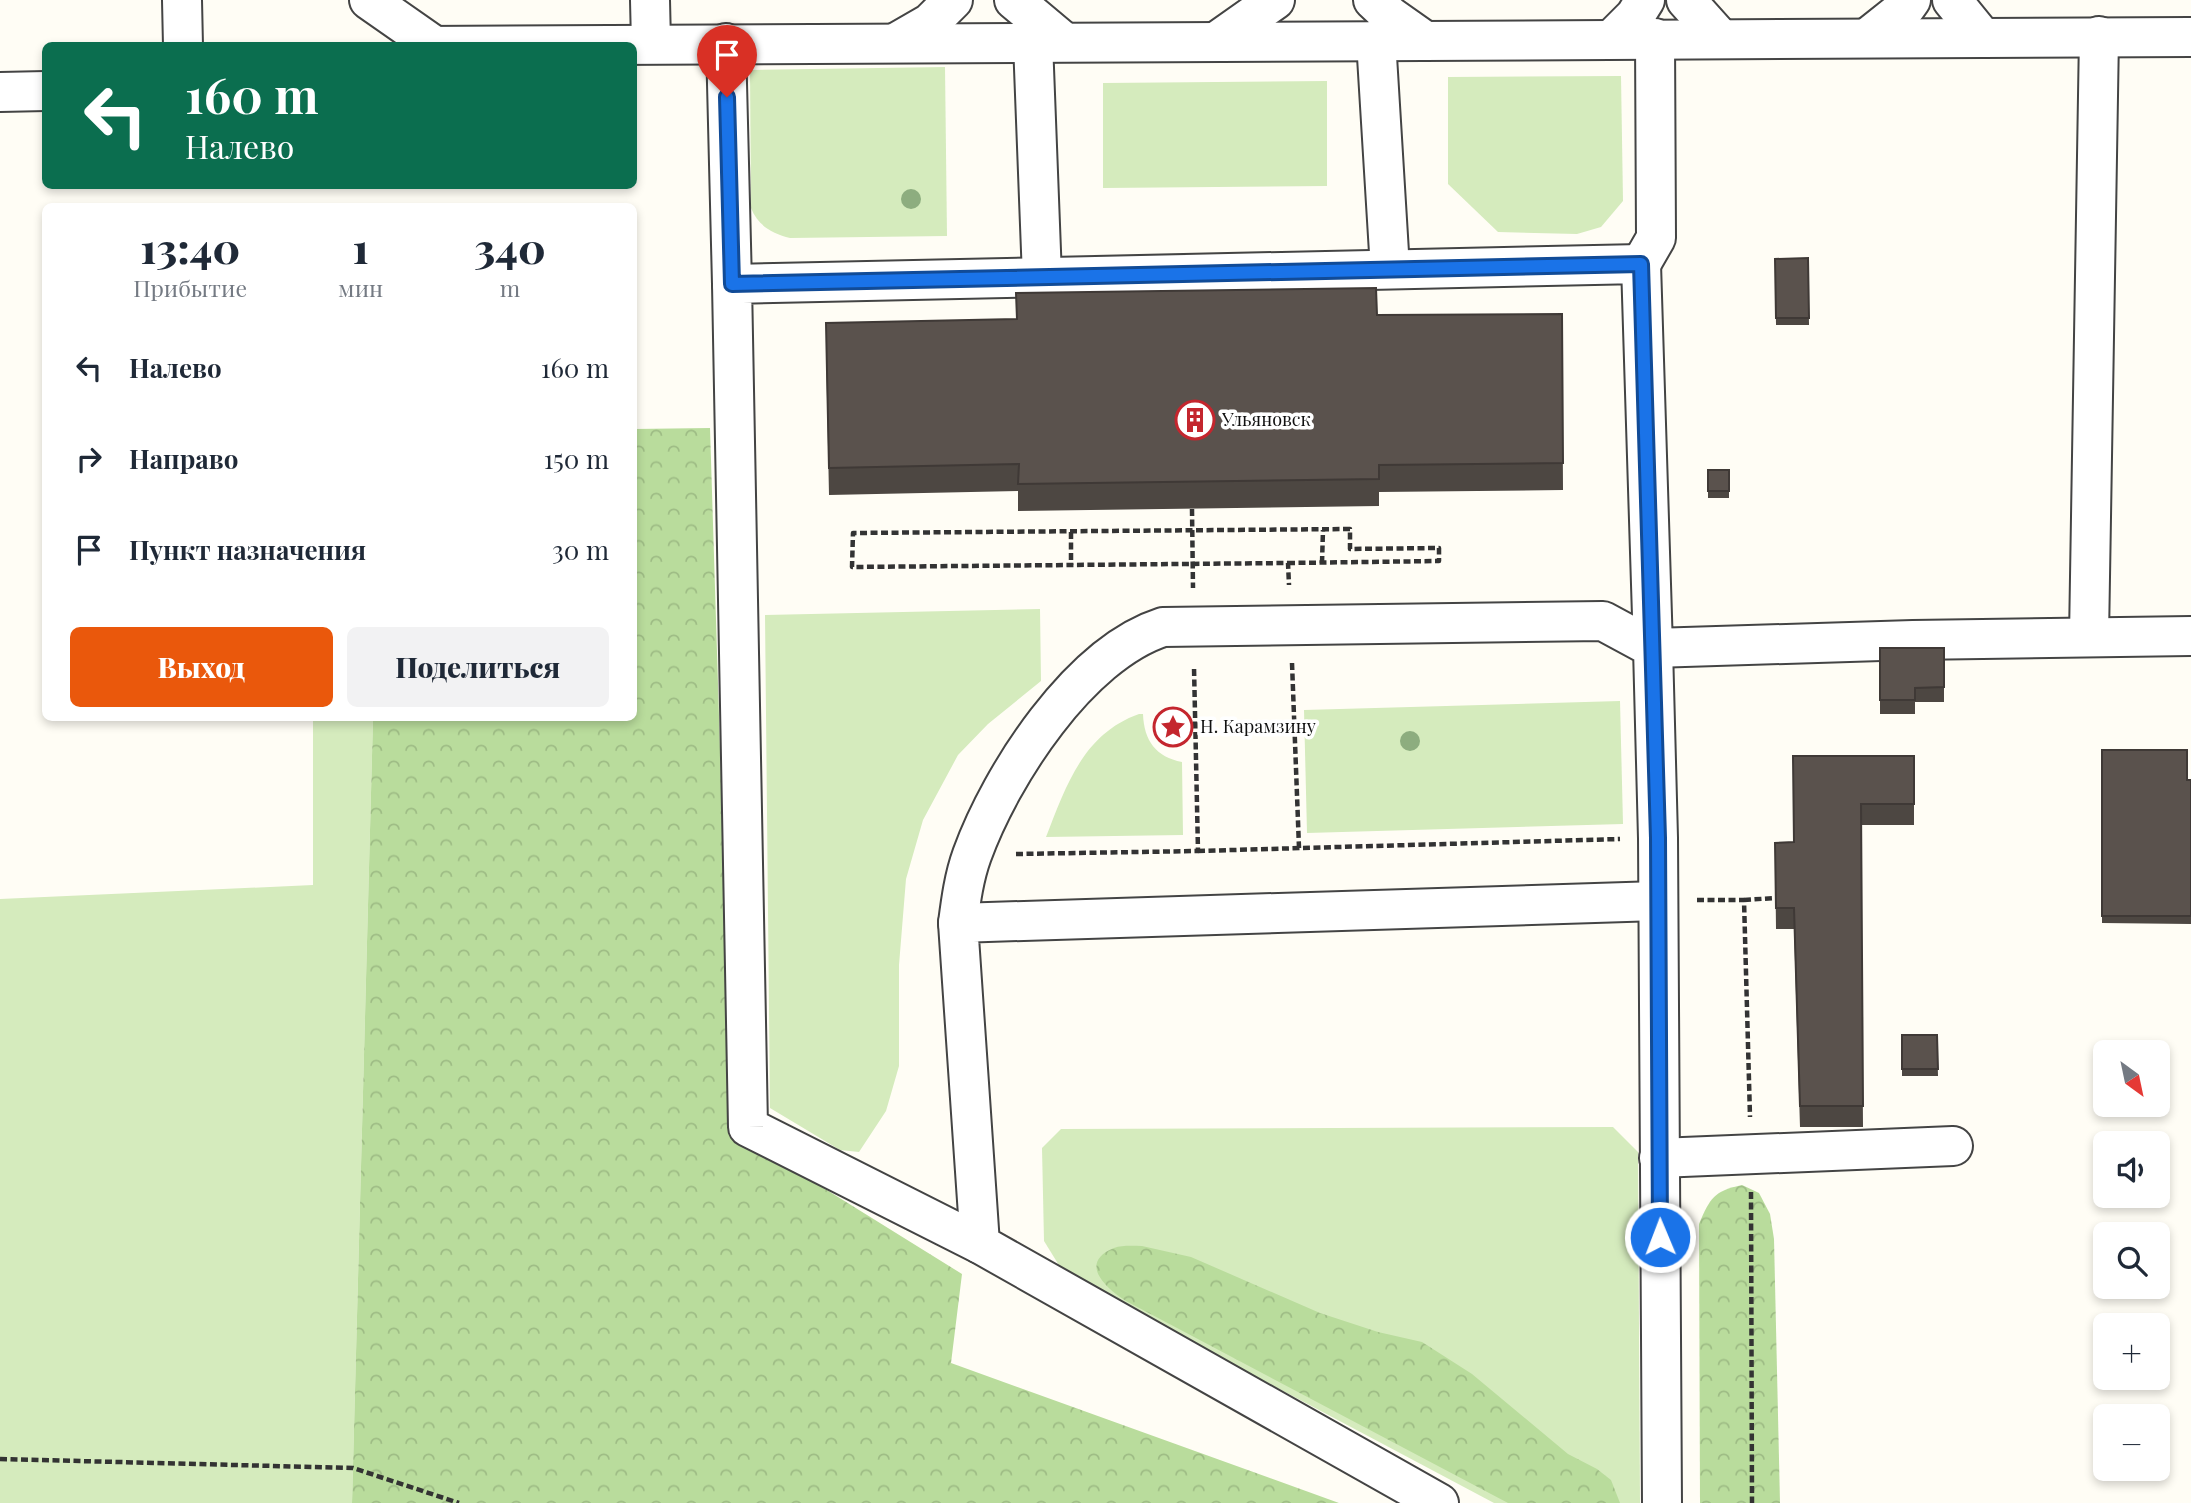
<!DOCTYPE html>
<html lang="ru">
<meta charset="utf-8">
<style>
body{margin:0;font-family:"Playfair Display",serif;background:#f2f2f3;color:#1f2937;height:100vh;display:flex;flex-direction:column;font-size:26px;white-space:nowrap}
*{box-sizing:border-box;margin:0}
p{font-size:23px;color:#747a83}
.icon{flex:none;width:38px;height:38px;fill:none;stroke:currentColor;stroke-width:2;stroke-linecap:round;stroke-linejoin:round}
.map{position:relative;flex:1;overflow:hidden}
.sheet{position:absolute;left:42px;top:203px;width:595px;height:518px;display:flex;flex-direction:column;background:#fff;border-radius:10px;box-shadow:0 4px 10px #0003}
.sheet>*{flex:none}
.hud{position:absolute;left:42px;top:42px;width:595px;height:147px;border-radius:10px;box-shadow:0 4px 10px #0003;background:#0b6e4f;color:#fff;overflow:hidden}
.needle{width:46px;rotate:147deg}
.tools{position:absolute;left:2093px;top:1040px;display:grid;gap:14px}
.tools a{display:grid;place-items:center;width:77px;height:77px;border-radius:10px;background:#fff;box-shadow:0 4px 10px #0003;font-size:35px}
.pin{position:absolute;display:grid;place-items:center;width:60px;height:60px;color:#fff;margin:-72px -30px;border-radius:50% 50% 50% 0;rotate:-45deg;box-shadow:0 0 7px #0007}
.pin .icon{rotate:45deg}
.me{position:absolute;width:77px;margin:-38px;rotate:359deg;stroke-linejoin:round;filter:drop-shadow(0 0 5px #0008)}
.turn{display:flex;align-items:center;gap:24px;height:147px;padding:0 28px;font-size:32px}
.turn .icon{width:91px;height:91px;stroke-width:2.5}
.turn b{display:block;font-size:49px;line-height:60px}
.eta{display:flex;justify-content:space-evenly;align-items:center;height:119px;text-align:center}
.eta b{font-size:42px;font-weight:800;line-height:49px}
.primary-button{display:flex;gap:14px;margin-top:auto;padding:14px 28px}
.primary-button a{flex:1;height:80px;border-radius:10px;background:#ea580c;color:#fff;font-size:28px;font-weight:800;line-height:80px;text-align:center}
.primary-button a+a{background:#f2f2f3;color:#1f2937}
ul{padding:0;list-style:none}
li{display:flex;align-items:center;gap:21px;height:91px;padding:0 28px}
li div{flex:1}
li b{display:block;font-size:26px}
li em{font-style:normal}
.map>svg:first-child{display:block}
</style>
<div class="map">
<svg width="2191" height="1503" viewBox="0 0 2191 1503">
<defs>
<pattern id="forest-crowns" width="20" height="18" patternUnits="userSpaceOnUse" patternTransform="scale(1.75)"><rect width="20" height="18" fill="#b9dc9c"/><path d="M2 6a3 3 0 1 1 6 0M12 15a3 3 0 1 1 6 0" fill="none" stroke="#9ebc85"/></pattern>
</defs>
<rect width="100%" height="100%" fill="#fffdf5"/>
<!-- grass -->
<g fill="#d5ebbd">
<path d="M945 67 947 236 790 238C772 233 758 226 751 208L750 70Z"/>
<polygon points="1621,76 1623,201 1601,227 1577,234 1498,232 1448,184 1448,77"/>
<polygon points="1327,81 1327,186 1103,188 1103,83"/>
<polygon points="1040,609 1041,681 988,724 958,755 923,820 906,879 899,965 899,1066 886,1111 859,1152 840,1150 770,1108 765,615"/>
<polygon points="1620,701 1623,824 1307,833 1304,710"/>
<path d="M1139 714H1143C1144 741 1156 757 1182 762L1183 835 1046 837C1066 786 1083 734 1139 714Z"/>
<polygon points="313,718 373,718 352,1503 0,1503 0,899 313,885"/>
<polygon points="1613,1127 1638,1152 1640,1503 1494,1503 1065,1275 1044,1241 1042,1148 1061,1129"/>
</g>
<!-- forest -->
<g fill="url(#forest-crowns)">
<polygon points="710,428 732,1131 962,1274 951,1363 1339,1503 352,1503 373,718 634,718 634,429"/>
<path d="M1742 1185 1759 1193 1770 1214 1774 1239 1780 1503H1700L1699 1224C1710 1198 1714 1191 1742 1185Z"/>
<path d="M1142 1246 1191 1257 1320 1313 1378 1332 1422 1342 1472 1374 1568 1454 1597 1469 1611 1480 1620 1503H1508L1126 1301C1107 1289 1077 1263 1114 1248 1122 1245 1133 1246 1142 1246Z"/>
</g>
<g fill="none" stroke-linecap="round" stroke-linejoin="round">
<defs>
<g id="minor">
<polyline points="182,0 183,46"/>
<polyline points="369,0 432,44"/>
<polyline points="650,0 651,43"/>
<polyline points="1014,0 1063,41"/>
<polyline points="1373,0 1390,16 1424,40"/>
<polyline points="1686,0 1720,38"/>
<polyline points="1952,0 1982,37"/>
<polyline points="1867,38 1906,7 1911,0"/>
<polyline points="1612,39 1635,16 1645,0"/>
<polyline points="1376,40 1390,269"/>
<polyline points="1217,41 1275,0"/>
<polyline points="897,42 930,23 953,0"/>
<polyline points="1033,42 1042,277"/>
<polyline points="726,43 732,284"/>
<polyline points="424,46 2191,37"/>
<polyline points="0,92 46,91"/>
<polyline points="1641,264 1656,238 1655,38"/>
<polyline points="2089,637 2099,36"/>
<path d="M958 923C961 900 964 877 972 855 1001 775 1079 654 1163 627L1603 621 1653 648 1658 838 1662 1503"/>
<polyline points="1659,1158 1953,1146"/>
<polyline points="980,1244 748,1127 732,284 1641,264 1653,648 1913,640 2191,636"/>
<polyline points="1439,1503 980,1244 958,923 1658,901"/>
</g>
</defs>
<!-- minor casing -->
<use href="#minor" stroke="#444" stroke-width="42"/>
<!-- path -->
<g stroke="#333" stroke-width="4.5" stroke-dasharray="7 3.5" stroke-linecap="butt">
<polyline points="1192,509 1193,588"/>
<polyline points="1071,532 1071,565"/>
<polyline points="1288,563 1439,561 1439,548 1350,549 1350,529 853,533 852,567 1288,563 1289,585"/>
<polyline points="1322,563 1323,530"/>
<polyline points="1292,663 1299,848"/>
<polyline points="1198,851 1620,839"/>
<polyline points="1016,854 1198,851 1194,667"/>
<polyline points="1697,900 1744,900 1750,1117"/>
<polyline points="1744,900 1775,898"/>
<polyline points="1751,1192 1752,1503"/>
<polyline points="0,1459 353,1468 459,1503"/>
</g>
<!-- minor -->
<use href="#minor" stroke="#fff" stroke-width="38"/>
</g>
<!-- trees -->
<g fill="#8dad7f">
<circle cx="911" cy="199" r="10"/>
<circle cx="1410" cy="741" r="10"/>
</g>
<!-- wall -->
<g fill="#4d4742">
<polygon points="1808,258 1809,325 1776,325 1775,259"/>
<polygon points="1562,314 1563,490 1379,492 1379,506 1018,511 1018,491 829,495 826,350 1377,315"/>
<rect x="1708" y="470" width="21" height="28"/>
<polygon points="1880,648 1944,648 1944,702 1915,702 1915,714 1880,714"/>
<polygon points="2102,750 2187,780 2191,780 2191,924 2102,923"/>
<polygon points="1914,756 1914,825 1861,825 1863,1127 1800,1127 1794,929 1776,929 1775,843 1793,842"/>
<polygon points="1902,1035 1937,1035 1938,1076 1902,1076"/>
</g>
<!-- building -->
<g fill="#5a524d" stroke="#3f3936" stroke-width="2">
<polygon points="1808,258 1809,318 1776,318 1775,259"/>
<polygon points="1376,288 1377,315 1562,314 1563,463 1379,465 1379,479 1018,484 1019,464 829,468 826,323 1017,319 1016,293"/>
<rect x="1708" y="470" width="21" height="21"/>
<polygon points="1880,648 1944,648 1944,687 1915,688 1915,700 1880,700"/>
<polygon points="2102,750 2187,750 2187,780 2191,780 2191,916 2102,916"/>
<polygon points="1793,756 1914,756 1914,804 1861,804 1863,1106 1800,1106 1794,908 1776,908 1775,843 1794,842"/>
<polygon points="1902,1035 1937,1035 1938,1069 1902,1069"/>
</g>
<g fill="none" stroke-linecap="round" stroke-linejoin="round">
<defs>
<polyline id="route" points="727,97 732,284 1641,264 1658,838 1660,1237"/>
</defs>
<!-- route casing -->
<use href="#route" stroke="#114b97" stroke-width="18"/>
<!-- route -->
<use href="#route" stroke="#1a73e8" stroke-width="12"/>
</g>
<!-- icons -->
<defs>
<symbol id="building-ring" viewBox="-11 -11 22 22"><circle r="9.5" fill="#fff" stroke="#c4262e" stroke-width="1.5"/><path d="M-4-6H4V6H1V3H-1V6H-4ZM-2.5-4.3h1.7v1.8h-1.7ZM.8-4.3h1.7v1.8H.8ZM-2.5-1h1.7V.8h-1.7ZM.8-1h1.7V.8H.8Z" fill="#c4262e"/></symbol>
<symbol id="sight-ring" viewBox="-11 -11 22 22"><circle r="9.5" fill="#fff" stroke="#c4262e" stroke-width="1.5"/><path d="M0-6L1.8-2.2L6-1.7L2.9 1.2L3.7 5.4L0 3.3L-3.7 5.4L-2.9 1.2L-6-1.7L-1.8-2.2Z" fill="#c4262e"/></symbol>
</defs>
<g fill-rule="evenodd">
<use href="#building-ring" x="1173" y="398" width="44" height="44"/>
<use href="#sight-ring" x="1151" y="705" width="44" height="44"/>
</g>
<g text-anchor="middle" stroke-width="7" stroke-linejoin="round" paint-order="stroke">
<!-- poi labels -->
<g font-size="18" fill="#111" stroke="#fff" text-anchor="start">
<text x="1222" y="426">Ульяновск</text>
<text x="1200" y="733">Н. Карамзину</text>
</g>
</g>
</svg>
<div class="tools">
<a><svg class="needle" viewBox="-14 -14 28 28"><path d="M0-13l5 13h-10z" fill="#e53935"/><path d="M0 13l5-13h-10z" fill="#747a83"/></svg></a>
<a><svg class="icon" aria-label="sound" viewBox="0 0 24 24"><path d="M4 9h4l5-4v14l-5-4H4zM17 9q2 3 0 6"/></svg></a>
<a><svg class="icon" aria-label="search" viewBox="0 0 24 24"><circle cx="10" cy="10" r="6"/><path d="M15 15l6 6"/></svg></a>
<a>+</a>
<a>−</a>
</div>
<div class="pin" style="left:727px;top:97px;background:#d93025"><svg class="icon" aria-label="arrive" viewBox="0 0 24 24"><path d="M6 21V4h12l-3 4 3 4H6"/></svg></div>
<svg class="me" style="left:1660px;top:1237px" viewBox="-20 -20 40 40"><circle r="17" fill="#1a73e8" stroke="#fff" stroke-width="3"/><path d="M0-11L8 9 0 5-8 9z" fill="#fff"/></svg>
<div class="hud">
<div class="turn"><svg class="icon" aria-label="left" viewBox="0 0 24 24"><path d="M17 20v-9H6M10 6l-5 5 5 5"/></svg><div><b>160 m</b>Налево</div></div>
</div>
<section class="sheet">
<div class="eta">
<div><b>13:40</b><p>Прибытие</p></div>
<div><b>1</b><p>мин</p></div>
<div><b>340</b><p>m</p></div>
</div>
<ul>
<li><svg class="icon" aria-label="left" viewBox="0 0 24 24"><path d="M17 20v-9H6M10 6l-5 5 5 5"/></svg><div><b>Налево</b></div><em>160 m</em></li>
<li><svg class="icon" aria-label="right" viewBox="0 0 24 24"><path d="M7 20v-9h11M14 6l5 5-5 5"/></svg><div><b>Направо</b></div><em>150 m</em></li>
<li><svg class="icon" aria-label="arrive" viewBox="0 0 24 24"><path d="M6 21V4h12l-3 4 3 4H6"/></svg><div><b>Пункт назначения</b></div><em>30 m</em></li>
</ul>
<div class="primary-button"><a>Выход</a><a>Поделиться</a></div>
</section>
</div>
